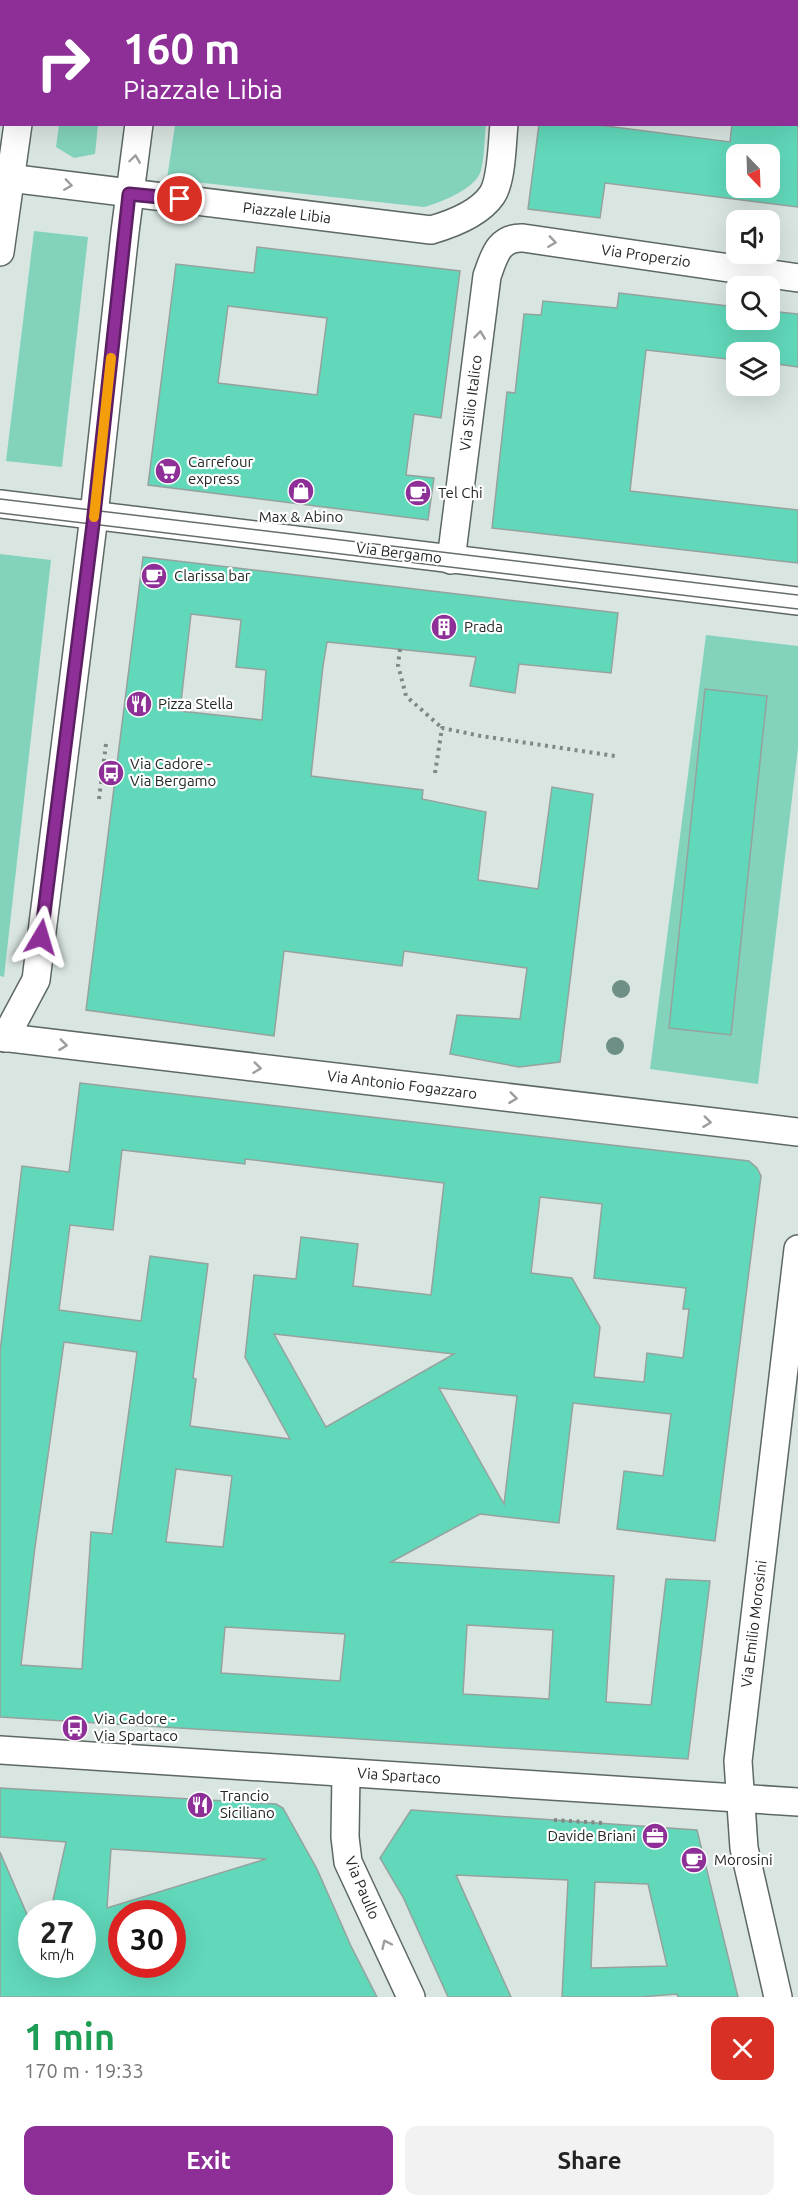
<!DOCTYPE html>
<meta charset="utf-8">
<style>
body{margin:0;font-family:Ubuntu,sans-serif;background:#f2f2f2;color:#222;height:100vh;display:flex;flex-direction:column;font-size:22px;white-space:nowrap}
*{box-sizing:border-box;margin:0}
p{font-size:20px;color:#767676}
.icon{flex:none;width:33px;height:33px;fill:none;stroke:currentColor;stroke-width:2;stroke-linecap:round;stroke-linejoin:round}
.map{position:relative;height:1997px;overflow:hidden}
.side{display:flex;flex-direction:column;background:#fff;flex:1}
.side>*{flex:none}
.guide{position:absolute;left:0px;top:0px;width:798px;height:126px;box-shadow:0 6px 24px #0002;background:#8e2f98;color:#fff;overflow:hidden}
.needle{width:39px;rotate:157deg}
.tools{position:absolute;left:726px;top:144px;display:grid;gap:12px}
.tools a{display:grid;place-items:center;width:54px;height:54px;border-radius:12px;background:#fff;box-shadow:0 6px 24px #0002;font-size:30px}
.speed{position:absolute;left:18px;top:1900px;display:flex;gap:12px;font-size:30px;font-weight:700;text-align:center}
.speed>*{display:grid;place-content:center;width:78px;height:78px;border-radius:50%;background:#fff;box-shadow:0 6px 24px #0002;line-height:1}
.speed small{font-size:15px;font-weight:400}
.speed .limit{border:9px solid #d22;background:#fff;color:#111}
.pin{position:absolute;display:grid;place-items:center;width:51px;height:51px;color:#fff;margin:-26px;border:3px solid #fff;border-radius:50%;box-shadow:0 2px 6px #0007}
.me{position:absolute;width:66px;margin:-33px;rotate:7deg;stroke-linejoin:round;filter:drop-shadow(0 0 4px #0008)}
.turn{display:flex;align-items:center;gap:21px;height:126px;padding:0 24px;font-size:27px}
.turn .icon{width:78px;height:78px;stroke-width:2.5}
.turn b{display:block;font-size:42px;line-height:51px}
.round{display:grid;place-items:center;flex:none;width:63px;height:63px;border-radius:12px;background:#f2f2f2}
.summary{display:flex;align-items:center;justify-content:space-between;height:102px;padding:0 24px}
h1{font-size:36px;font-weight:600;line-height:45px;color:#1e9e55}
.action{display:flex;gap:12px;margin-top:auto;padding:12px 24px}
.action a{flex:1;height:69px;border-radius:12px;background:#8e2f98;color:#fff;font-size:24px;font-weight:600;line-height:69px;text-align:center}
.action a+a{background:#f2f2f2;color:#222}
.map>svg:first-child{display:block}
</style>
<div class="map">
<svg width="798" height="1997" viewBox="0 0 798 1997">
<rect width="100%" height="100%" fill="#d9e5e1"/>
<!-- green -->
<g fill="#83d3bc">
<polygon points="231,0 500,0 229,1"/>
<polygon points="59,125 98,125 95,154 74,158 56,147"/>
<path d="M175 125V124L486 125C484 138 485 160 480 173 474 189 440 203 424 207L167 179Z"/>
<polygon points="34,231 88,237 62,467 6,461"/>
<polygon points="0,554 51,560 4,977 0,976"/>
<polygon points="706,635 798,646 798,748 758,1084 650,1069"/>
</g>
<!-- building -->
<g fill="#61d8ba" stroke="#96a29e" stroke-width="1.5" fill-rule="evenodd">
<path d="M539 124H591L730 142 732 124H798V207L605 183 600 218 528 209ZM736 154H770V188H736Z"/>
<path d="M257 247 460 271 441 418 414 414 406 475 434 478 428 520 148 485 176 264 254 273ZM228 306 327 318 317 395 218 383Z"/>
<polygon points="619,293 736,307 736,320 770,320 770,311 798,314 798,367 770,363 770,352 736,352 736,360 646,350 630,491 798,510 798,563 492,528 507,392 515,393 524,314 541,315 543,301 617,308"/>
<path d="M143 557 618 613 611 673 519 664 515 693 470 686 476 657 327 642 323 666 311 776 423 790 422 799 486 812 478 880 538 889 552 787 593 794 560 1062 519 1067 450 1054 457 1015 520 1019 527 968 404 951 402 966 284 951 274 1036 86 1010ZM191 614 241 620 236 667 266 670 262 720 180 711Z"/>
<polygon points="705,689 767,696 731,1035 669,1028"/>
<path d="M80 1083 749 1161 757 1168 761 1176 715 1541 617 1529 624 1471 663 1476 671 1414 573 1403 559 1523 480 1514 391 1562 614 1576 606 1702 651 1705 666 1579 710 1581 688 1759 0 1717V1352L22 1166 69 1172ZM122 1150 245 1164V1159L444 1183 431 1295 353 1286 358 1244 301 1237 296 1279 254 1275 245 1357 290 1439 190 1426 196 1379 193 1378 208 1264 150 1256 141 1321 59 1310 70 1225 113 1230ZM540 1197 602 1204 594 1278 686 1288 683 1309H689L683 1358 647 1353 644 1382 594 1377 600 1327 572 1278 531 1273ZM274 1334 454 1354 326 1427ZM64 1342 137 1352 112 1534 91 1532 82 1669 21 1665 35 1547ZM439 1388 517 1396 504 1504ZM176 1469 232 1476 223 1547 166 1542ZM467 1625 553 1630 549 1699 463 1694ZM225 1627 345 1634 340 1681 221 1673Z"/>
<path d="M0 1788 276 1804 283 1808 317 1869 351 1946 377 1997H0V1852L32 1926V1965H82V1914H50L66 1842 0 1837ZM111 1849 266 1859 107 1908ZM122 1914H172V1965H122Z"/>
<path d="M411 1810 697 1830 738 1997H678L677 1994 640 1997H562L568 1880 456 1875 511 1997H448L403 1897 380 1858ZM595 1882 648 1884 667 1966 591 1968Z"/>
</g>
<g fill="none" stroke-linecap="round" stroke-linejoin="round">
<defs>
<g id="street">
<polyline points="20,0 20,2"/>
<polyline points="171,2 172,0"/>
<polyline points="520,2 521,0"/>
<path d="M0 177 431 230C452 224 479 214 492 195 502 180 502 143 504 124"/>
<polyline points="0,252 18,124"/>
<polyline points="0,504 798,601"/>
<path d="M451 560 487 276C494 257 498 237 523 238L798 278"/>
<polyline points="0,1037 798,1132"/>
<polyline points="5,1038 36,980 93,524 125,232 139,124"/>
<polyline points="0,1750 798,1802"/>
<polyline points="346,1773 345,1837 348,1862 411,1997"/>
<polyline points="778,1997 744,1848 738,1761 798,1249"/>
</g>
</defs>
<!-- street casing -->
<use href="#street" stroke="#5d6865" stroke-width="30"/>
<!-- path -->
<g stroke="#808885" stroke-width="4" stroke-dasharray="3 4.5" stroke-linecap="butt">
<polyline points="400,649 398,665 406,696 442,728"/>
<polyline points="435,773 442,728 481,736 615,756"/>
<polyline points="99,799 106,744"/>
<polyline points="554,1820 602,1823"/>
</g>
<!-- street -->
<use href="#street" stroke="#fff" stroke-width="27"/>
<!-- tram -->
<g stroke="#666e6b" stroke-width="1.5">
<polyline points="0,499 798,595"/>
<polyline points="0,513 798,609"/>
</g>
</g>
<!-- trees -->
<g fill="#6d8f86">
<circle cx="621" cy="989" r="9"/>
<circle cx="615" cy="1046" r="9"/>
</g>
<!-- one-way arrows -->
<defs><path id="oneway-chevron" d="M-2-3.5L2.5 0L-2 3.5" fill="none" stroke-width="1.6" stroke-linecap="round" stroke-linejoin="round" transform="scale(1.5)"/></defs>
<g stroke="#9c9e9d">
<use href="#oneway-chevron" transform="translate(135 159) rotate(-82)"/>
<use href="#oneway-chevron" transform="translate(68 185) rotate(8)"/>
<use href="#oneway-chevron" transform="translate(552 242) rotate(8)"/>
<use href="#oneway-chevron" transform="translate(480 335) rotate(-83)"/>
<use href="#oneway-chevron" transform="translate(63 1045) rotate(7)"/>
<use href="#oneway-chevron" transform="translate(257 1068) rotate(7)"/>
<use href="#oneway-chevron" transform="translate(513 1098) rotate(7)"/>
<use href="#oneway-chevron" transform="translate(707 1122) rotate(7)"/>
<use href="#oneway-chevron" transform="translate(386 1944) rotate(-115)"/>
</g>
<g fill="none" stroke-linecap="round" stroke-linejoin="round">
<defs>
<polyline id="route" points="41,937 93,524 129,194 180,199"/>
</defs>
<!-- route casing -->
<use href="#route" stroke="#5c1f63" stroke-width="15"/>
<!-- route -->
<use href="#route" stroke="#8e2f98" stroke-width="10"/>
<!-- slow -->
<polyline stroke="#f59e0b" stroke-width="10" points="94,517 111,358"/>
</g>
<!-- icons -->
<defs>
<symbol id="supermarket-disc" viewBox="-11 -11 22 22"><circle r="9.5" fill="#8e2f98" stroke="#fff"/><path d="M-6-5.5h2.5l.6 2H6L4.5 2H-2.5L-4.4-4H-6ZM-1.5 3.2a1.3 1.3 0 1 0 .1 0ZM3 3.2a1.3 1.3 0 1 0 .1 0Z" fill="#fff"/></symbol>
<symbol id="shop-disc" viewBox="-11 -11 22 22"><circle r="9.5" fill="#8e2f98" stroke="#fff"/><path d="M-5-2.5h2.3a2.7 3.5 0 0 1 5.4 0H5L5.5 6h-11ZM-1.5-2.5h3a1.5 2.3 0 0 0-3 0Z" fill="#fff"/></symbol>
<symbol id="cafe-disc" viewBox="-11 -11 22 22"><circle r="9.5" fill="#8e2f98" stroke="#fff"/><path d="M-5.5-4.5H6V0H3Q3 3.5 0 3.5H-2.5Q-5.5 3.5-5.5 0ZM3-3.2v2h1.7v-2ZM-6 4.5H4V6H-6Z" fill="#fff"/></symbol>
<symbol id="building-disc" viewBox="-11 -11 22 22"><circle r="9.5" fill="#8e2f98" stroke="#fff"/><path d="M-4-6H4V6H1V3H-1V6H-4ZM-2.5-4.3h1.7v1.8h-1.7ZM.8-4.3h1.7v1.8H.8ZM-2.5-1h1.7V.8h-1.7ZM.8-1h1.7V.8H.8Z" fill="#fff"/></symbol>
<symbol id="restaurant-disc" viewBox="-11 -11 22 22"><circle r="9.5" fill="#8e2f98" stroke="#fff"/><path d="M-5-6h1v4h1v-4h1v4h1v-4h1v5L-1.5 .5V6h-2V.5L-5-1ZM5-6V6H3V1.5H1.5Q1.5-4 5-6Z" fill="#fff"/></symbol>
<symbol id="bus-disc" viewBox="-11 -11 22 22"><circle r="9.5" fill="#8e2f98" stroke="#fff"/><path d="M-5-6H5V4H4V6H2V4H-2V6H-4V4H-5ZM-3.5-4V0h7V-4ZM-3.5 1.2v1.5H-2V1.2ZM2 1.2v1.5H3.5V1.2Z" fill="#fff"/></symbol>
<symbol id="office-disc" viewBox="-11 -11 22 22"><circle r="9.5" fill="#8e2f98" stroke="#fff"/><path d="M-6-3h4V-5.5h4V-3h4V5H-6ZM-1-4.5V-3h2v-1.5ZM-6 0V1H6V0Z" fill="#fff"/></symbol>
</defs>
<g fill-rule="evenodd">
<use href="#supermarket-disc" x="153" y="456" width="30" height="30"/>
<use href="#shop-disc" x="286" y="476" width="30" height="30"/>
<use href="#cafe-disc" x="403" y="478" width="30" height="30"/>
<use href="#cafe-disc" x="139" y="561" width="30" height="30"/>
<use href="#building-disc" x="429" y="612" width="30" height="30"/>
<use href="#restaurant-disc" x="124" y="689" width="30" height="30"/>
<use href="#bus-disc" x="96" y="758" width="30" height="30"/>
<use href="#bus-disc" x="60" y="1713" width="30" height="30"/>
<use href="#restaurant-disc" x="185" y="1790" width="30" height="30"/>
<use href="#office-disc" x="640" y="1821" width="30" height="30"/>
<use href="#cafe-disc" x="679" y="1845" width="30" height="30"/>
</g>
<g text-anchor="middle" stroke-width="4.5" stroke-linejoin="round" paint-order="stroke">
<!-- street labels -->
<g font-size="15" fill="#232826" stroke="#fff">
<text transform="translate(287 213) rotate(7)" y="5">Piazzale Libia</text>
<text transform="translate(646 256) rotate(8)" y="5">Via Properzio</text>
<text transform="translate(471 403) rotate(-83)" y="5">Via Silio Italico</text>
<text transform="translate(399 553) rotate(7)" y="5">Via Bergamo</text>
<text transform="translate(402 1085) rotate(7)" y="5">Via Antonio Fogazzaro</text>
<text transform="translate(754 1624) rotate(-83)" y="5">Via Emilio Morosini</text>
<text transform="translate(399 1776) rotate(4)" y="5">Via Spartaco</text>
<text transform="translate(362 1888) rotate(67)" y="5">Via Paullo</text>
</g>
<!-- poi labels -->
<g font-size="15" fill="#232826" stroke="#fff" text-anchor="start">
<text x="188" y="467">Carrefour<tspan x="188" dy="17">express</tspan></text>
<text x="438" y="498">Tel Chi</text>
<text x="301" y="522" text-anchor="middle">Max &amp; Abino</text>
<text x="174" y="581">Clarissa bar</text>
<text x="464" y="632">Prada</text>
<text x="158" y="709">Pizza Stella</text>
<text x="130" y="769">Via Cadore -<tspan x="130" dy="17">Via Bergamo</tspan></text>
<text x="94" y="1724">Via Cadore -<tspan x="94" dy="17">Via Spartaco</tspan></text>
<text x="220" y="1801">Trancio<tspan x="220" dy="17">Siciliano</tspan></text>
<text x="636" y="1841" text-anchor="end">Davide Briani</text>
<text x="714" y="1865">Morosini</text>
</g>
</g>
</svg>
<div class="tools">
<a><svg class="needle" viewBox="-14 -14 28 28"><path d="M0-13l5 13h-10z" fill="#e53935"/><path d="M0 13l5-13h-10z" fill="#767676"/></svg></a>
<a><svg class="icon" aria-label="sound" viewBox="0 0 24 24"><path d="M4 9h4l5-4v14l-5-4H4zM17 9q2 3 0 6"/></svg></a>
<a><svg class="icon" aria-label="search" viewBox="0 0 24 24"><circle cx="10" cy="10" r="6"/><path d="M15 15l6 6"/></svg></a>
<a><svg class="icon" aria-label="layers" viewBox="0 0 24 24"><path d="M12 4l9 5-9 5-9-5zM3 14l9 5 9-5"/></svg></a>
</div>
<div class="speed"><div>27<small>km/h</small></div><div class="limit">30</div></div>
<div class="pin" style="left:180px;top:199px;background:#d93025"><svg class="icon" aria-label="arrive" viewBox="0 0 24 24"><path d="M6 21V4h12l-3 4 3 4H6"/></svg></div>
<svg class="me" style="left:41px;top:937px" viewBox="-20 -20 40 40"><path d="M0-17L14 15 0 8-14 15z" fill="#8e2f98" stroke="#fff" stroke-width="4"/></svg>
<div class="guide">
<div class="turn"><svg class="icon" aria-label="right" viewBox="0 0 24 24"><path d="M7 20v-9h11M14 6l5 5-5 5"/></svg><div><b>160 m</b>Piazzale Libia</div></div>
</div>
</div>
<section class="side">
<div class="summary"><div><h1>1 min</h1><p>170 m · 19:33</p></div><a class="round" style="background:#d93025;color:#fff"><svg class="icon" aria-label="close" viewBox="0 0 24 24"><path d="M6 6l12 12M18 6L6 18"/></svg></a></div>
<div class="action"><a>Exit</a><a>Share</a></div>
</section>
